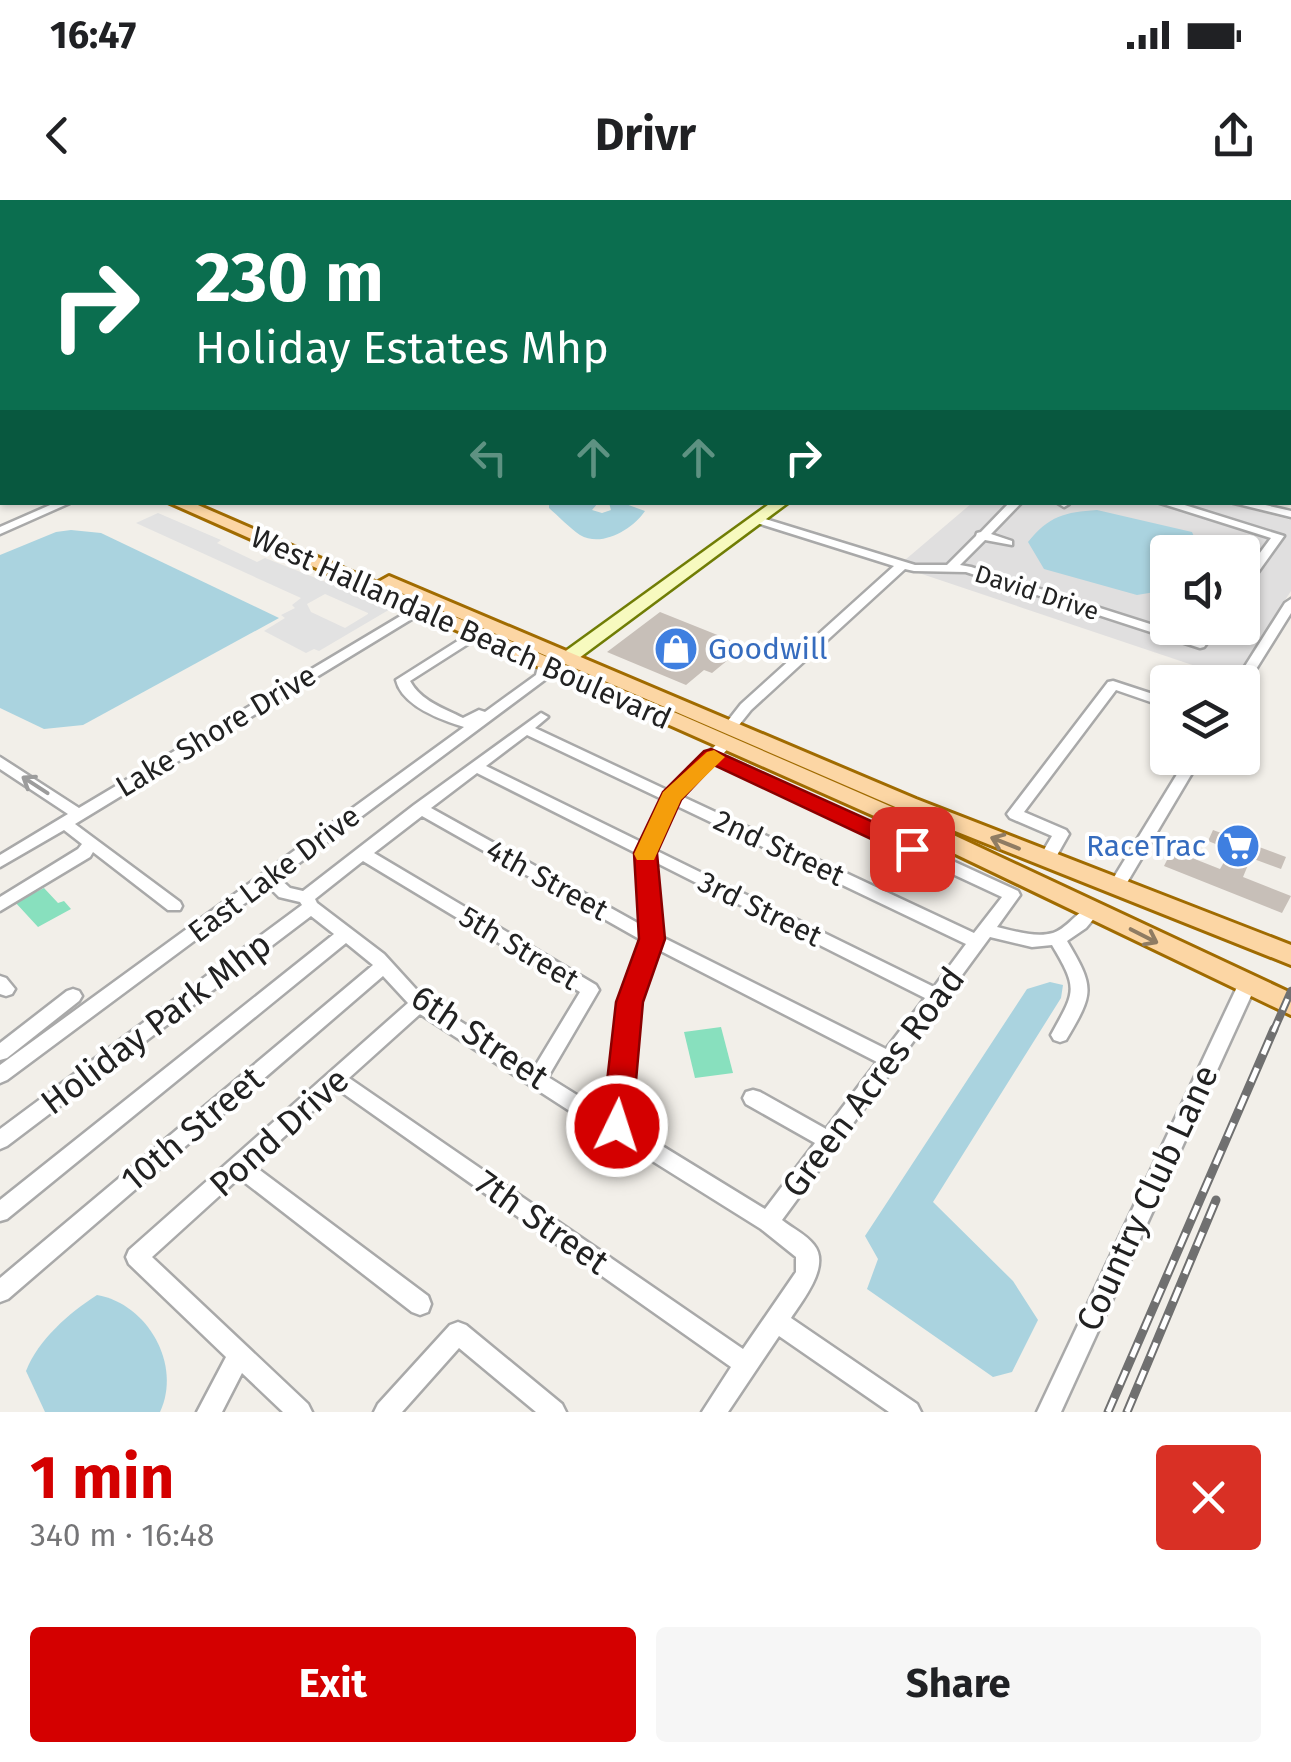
<!DOCTYPE html>
<meta charset="utf-8">
<style>
body{margin:0;font-family:"Fira Sans",sans-serif;background:#f6f6f6;color:#202124;height:100vh;display:flex;flex-direction:column;font-size:38px;white-space:nowrap}
*{box-sizing:border-box;margin:0}
p{font-size:32px;color:#757577}
.icon{flex:none;width:55px;height:55px;fill:none;stroke:currentColor;stroke-width:2;stroke-linecap:round;stroke-linejoin:round}
.map{position:relative;height:1212px;overflow:hidden}
.side{display:flex;flex-direction:column;background:#fff;flex:1}
.side>*{flex:none}
.hud{position:absolute;left:0px;top:0px;width:1292px;height:305px;box-shadow:0 2px 8px #0004;background:#0b6e4f;color:#fff;overflow:hidden}
.controls{position:absolute;left:1150px;top:335px;display:grid;gap:20px}
.controls a{display:grid;place-items:center;width:110px;height:110px;border-radius:10px;background:#fff;box-shadow:0 2px 8px #0004;font-size:50px}
.pin{position:absolute;display:grid;place-items:center;width:85px;height:85px;color:#fff;margin:-42px;border-radius:20px;box-shadow:0 5px 15px #0006}
.me{position:absolute;width:110px;margin:-55px;rotate:4deg;stroke-linejoin:round;filter:drop-shadow(0 0 8px #0008)}
.turn{display:flex;align-items:center;gap:35px;height:210px;padding:0 30px;font-size:45px}
.turn .icon{width:130px;height:130px;stroke-width:2.5}
.turn b{display:block;font-size:70px;line-height:85px}
.lanes{display:flex;align-items:center;height:95px;padding:0 30px;background:#0003;justify-content:center;gap:50px;direction:ltr}
.lanes .off{opacity:.35}
.round{display:grid;place-items:center;flex:none;width:105px;height:105px;border-radius:10px;background:#f6f6f6}
.headline{display:flex;align-items:center;justify-content:space-between;height:170px;padding:0 30px}
h1{font-size:60px;font-weight:700;line-height:75px;color:#d40000}
.primary-button{display:flex;gap:20px;margin-top:auto;padding:20px 30px}
.primary-button a{flex:1;height:115px;border-radius:10px;background:#d40000;color:#fff;font-size:40px;font-weight:700;line-height:115px;text-align:center}
.primary-button a+a{background:#f6f6f6;color:#202124}
.status{display:flex;justify-content:space-between;align-items:center;height:70px;padding:0 50px;background:#fff;direction:ltr}
.status svg{height:28px;fill:currentColor}
header{display:flex;justify-content:space-between;align-items:center;height:130px;padding:0 30px;background:#fff;font-size:45px;font-weight:700}
.map>svg:first-child{display:block}
</style>
<div class="status"><b>16:47</b><svg viewBox="0 0 49 12"><path d="M0 12V9h3v3zM5 12V6h3v6zM10 12V3h3v9zM15 12V0h3v12zM26 1h20v11H26zM47 4h2v5h-2z"/></svg></div>
<header><svg class="icon" aria-label="back" viewBox="0 0 24 24"><path d="M15 5l-7 7 7 7"/></svg>Drivr<svg class="icon" aria-label="share" viewBox="0 0 24 24"><path d="M12 15V3M7 8l5-5 5 5M5 13v7h14v-7"/></svg></header>
<div class="map">
<svg width="1291" height="1212" viewBox="0 0 1291 1212">
<rect width="100%" height="100%" fill="#f2efe9"/>
<!-- residential -->
<path fill="#e0dfdf" fill-rule="evenodd" d="M972 303H1226L1291 320V391L1234 479 907 369 905 360ZM1168 352H1242V428H1168Z"/>
<!-- pitch -->
<g fill="#88e0be">
<polygon points="44,688 58,703 64,701 71,709 38,727 15,702"/>
<polygon points="721,827 733,873 695,878 684,832"/>
</g>
<!-- parking -->
<path fill="#e2e2e2" fill-rule="evenodd" d="M158 313 221 340 217 343 257 362 265 358 392 408 319 451 314 449 306 453 264 431 285 418 281 415 295 408 292 405 301 398 136 323ZM325 394 368 413V414L345 428 311 412 307 404Z"/>
<!-- water -->
<g fill="#aad3df">
<path d="M623 303 645 311C633 329 602 348 580 335 570 328 558 316 549 308V303H598L592 310 602 313 611 310 609 303Z"/>
<path d="M1097 310 1192 332 1201 352H1168L1167 390 1137 395 1044 369 1028 342C1049 316 1065 312 1097 310Z"/>
<polygon points="71,330 101,333 279,418 83,525 44,529 0,508 0,355 56,332"/>
<polygon points="1050,782 1063,785 1061,798 933,1002 1013,1081 1038,1120 1012,1172 993,1177 867,1089 878,1059 865,1036 1027,789"/>
<path d="M97 1095C148 1104 182 1165 160 1212H45L26 1171C38 1140 69 1113 97 1095Z"/>
</g>
<!-- building -->
<g fill="#c7bfb8">
<polygon points="660,412 745,446 712,473 704,470 686,485 607,452"/>
<polygon points="1213,630 1286,657 1281,669 1251,658 1243,677 1291,696 1282,713 1164,666 1172,650 1220,669 1231,650 1208,641"/>
</g>
<g fill="none" stroke-linecap="round" stroke-linejoin="round">
<defs>
<g id="street">
<polygon points="752,0 759,0 760,2 754,2"/>
<polygon points="0,11 2,12 2,16 0,15"/>
<rect x="1290" y="41" width="1" height="5"/>
<rect x="0" y="52" width="2" height="5"/>
<rect x="1290" y="105" width="1" height="4"/>
<rect x="1290" y="134" width="1" height="6"/>
<polygon points="1291,160 1291,166 1290,167 1290,161"/>
<polygon points="1290,203 1291,203 1290,210"/>
<rect x="0" y="279" width="2" height="7"/>
<polygon points="57,302 72,302 0,334 0,327"/>
<polygon points="1010,302 1022,302 991,334 1012,341 1012,345 985,340 960,365 971,367 1197,439 1206,428 1218,428 1204,447 1200,448 966,372 914,371 905,369 751,510 735,530 725,530 723,527 741,504 894,366 754,322 754,318 762,318 915,365 947,365 976,336 977,333 981,332"/>
<polygon points="1056,302 1068,302 1069,304 1064,307"/>
<polygon points="1157,302 1175,302 1284,336 1246,389 1242,389 1242,377 1271,338"/>
<polygon points="1230,302 1252,302 1291,311 1291,317"/>
<polygon points="1224,348 1232,350 1234,352 1219,352 1220,349"/>
<polygon points="429,399 433,400 433,406 75,624 180,702 182,706 180,710 168,710 93,652 90,657 0,711 0,697 78,649 82,644 64,630 0,667 0,655 68,614 0,569 0,557 79,608"/>
<polygon points="1291,399 1291,413 1248,482 1242,486 1242,482 1235,482 1285,403"/>
<path d="M475 430 481 434 479 437 410 481C421 501 443 508 463 518L479 510 485 512 536 475 538 467H548L550 476 279 678 290 688 303 691 414 605 541 513 548 517 535 528 669 591 721 540H731L733 543 722 555 1018 691 1020 695 997 727C1014 731 1036 738 1053 733 1071 727 1081 703 1099 706L1101 710 1086 728 1067 741C1095 788 1094 793 1066 840L1060 842 1054 840 1051 835C1075 791 1079 790 1052 745L1032 747 990 737 782 1020C792 1028 807 1035 814 1045 831 1066 802 1101 791 1118L917 1204 921 1212H889L779 1136 728 1212H702L731 1167 337 889 253 965 428 1096 431 1104 428 1112 420 1115 412 1112 239 978 152 1057 308 1204 312 1212H283L242 1173 222 1212H197L226 1157 129 1064 126 1057 129 1050 408 803 383 776 8 1099 0 1102V1078L373 765 346 743 7 1019 0 1021V1000L334 734 311 716 7 946 0 949V929L302 705 300 702 279 697 268 686 7 880 0 883V865L464 527C441 520 402 506 396 480ZM527 535 662 599 643 643 486 566ZM714 563 1002 697 974 733 681 596ZM477 573 638 654 643 726 431 608ZM675 605 966 744 934 787 655 650ZM422 616 643 741 620 802 605 921 614 937 761 1029 796 1057V1072L743 1149 349 878 420 814 579 917 586 919 593 917 596 911 593 905 548 877 599 790 596 785 374 653ZM363 661 580 792 534 868 425 799 384 754 317 703 315 699ZM655 662 925 798 886 849 660 736ZM657 749 877 862 826 929 760 892 753 890 746 892 743 898 746 904 815 943 765 1009 628 925 625 920 638 802Z"/>
<polygon points="1113,481 1168,499 1168,508 1116,490 1024,612 1066,630 1069,634 1052,664 1040,664 1038,660 1052,636 1010,618 1007,614 1108,482"/>
<polygon points="1187,558 1201,558 1122,691 1110,691 1108,687"/>
<polygon points="0,776 6,778 15,789 12,794 6,796 0,794"/>
<polygon points="1247,778 1253,780 1256,785 1061,1212 1037,1212 1238,785 1241,780"/>
<polygon points="73,789 79,791 82,796 79,801 7,858 0,860 0,843 67,791"/>
<polygon points="458,1122 466,1125 562,1204 566,1212 536,1212 459,1148 402,1212 374,1212 378,1204 450,1125"/>
</g>
<polygon id="secondary" points="772,302 789,302 575,461 563,461 560,457 563,453"/>
<g id="primary">
<rect x="0" y="222" width="2" height="9"/>
<polygon points="168,302 191,302 915,617 1291,793 1291,815 899,627"/>
<polygon points="389,376 916,599 1291,745 1291,765 900,609 383,385 380,381"/>
</g>
</defs>
<!-- street casing -->
<use href="#street" stroke="#a9a9a9" stroke-width="5"/>
<!-- secondary casing -->
<use href="#secondary" stroke="#707d05" stroke-width="5"/>
<!-- primary casing -->
<use href="#primary" stroke="#a06b00" stroke-width="6"/>
<!-- street -->
<use href="#street" fill="#fff" fill-rule="evenodd"/>
<!-- secondary -->
<use href="#secondary" fill="#f7fabf" fill-rule="evenodd"/>
<!-- primary -->
<use href="#primary" fill="#fcd6a4" fill-rule="evenodd"/>
<defs>
<polyline id="rail-far1" points="1273,832 1291,791"/>
<g id="rail">
<polyline points="1108,1212 1274,829"/>
<polyline points="1127,1212 1216,1000"/>
</g>
</defs>
<!-- rail-far1 casing -->
<use href="#rail-far1" stroke="#707070" stroke-width="8"/>
<!-- rail casing -->
<use href="#rail" stroke="#707070" stroke-width="9"/>
<!-- rail-far1 -->
<use href="#rail-far1" stroke="#fff" stroke-width="4" stroke-dasharray="12" stroke-linecap="butt"/>
<!-- rail -->
<use href="#rail" stroke="#fff" stroke-width="5" stroke-dasharray="15" stroke-linecap="butt"/>
</g>
<!-- one-way arrows -->
<defs><path id="oneway-shaft" d="M-6 0H5M1.5-3L5.5 0L1.5 3" fill="none" stroke-width="1.6" stroke-linecap="round" stroke-linejoin="round" transform="scale(2.5)"/></defs>
<use stroke="#9c9c9c" href="#oneway-shaft" transform="translate(35 585) rotate(-147)"/>
<g stroke="#8f7c63">
<use href="#oneway-shaft" transform="translate(1005 643) rotate(-158)"/>
<use href="#oneway-shaft" transform="translate(1144 736) rotate(27)"/>
</g>
<!-- route -->
<polygon fill="#d40000" stroke="#8a0000" stroke-width="2.5" points="711,549 920,643 923,649 912,657 903,654 714,565 681,600 657,653 665,739 643,802 632,926 627,935 617,939 606,935 602,926 616,802 639,739 634,653 663,592 704,551"/>
<!-- slow -->
<polygon fill="#f59e0b" points="714,550 725,557 681,600 654,660 637,660 634,654 663,592 707,552"/>
<!-- icons -->
<defs>
<symbol id="shop-disc" viewBox="-11 -11 22 22"><circle r="9.5" fill="#3f7fe0" stroke="#fff"/><path d="M-5-2.5h2.3a2.7 3.5 0 0 1 5.4 0H5L5.5 6h-11ZM-1.5-2.5h3a1.5 2.3 0 0 0-3 0Z" fill="#fff"/></symbol>
<symbol id="supermarket-disc" viewBox="-11 -11 22 22"><circle r="9.5" fill="#3f7fe0" stroke="#fff"/><path d="M-6-5.5h2.5l.6 2H6L4.5 2H-2.5L-4.4-4H-6ZM-1.5 3.2a1.3 1.3 0 1 0 .1 0ZM3 3.2a1.3 1.3 0 1 0 .1 0Z" fill="#fff"/></symbol>
</defs>
<g fill-rule="evenodd">
<use href="#shop-disc" x="651" y="424" width="50" height="50"/>
<use href="#supermarket-disc" x="1213" y="621" width="50" height="50"/>
</g>
<g text-anchor="middle" stroke-width="8" stroke-linejoin="round" paint-order="stroke">
<!-- far-street labels -->
<g font-size="25" fill="#222" stroke="#fff">
<text transform="translate(1037 392) rotate(18)" y="9">David Drive</text>
</g>
<!-- street labels -->
<g font-size="30" fill="#222" stroke="#fff">
<text transform="translate(461 428) rotate(24)" y="10">West Hallandale Beach Boulevard</text>
<text transform="translate(216 531) rotate(-31)" y="10">Lake Shore Drive</text>
<text transform="translate(779 648) rotate(25)" y="10">2nd Street</text>
<text transform="translate(274 674) rotate(-37)" y="10">East Lake Drive</text>
<text transform="translate(547 680) rotate(29)" y="10">4th Street</text>
<text transform="translate(760 709) rotate(26)" y="10">3rd Street</text>
<text transform="translate(519 748) rotate(31)" y="10">5th Street</text>
</g>
<!-- shop labels -->
<g font-size="30" fill="#366cbe" stroke="#fff" text-anchor="start">
<text x="708" y="459">Goodwill</text>
<text x="1206" y="656" text-anchor="end">RaceTrac</text>
</g>
<!-- near-street labels -->
<g font-size="35" fill="#222" stroke="#fff">
<text transform="translate(156 823) rotate(-37)" y="12">Holiday Park Mhp</text>
<text transform="translate(480 837) rotate(34)" y="12">6th Street</text>
<text transform="translate(873 882) rotate(-53)" y="12">Green Acres Road</text>
<text transform="translate(192 929) rotate(-40)" y="12">10th Street</text>
<text transform="translate(279 932) rotate(-42)" y="12">Pond Drive</text>
<text transform="translate(1147 998) rotate(-65)" y="12">Country Club Lane</text>
<text transform="translate(542 1022) rotate(35)" y="12">7th Street</text>
</g>
</g>
</svg>
<div class="controls">
<a><svg class="icon" aria-label="sound" viewBox="0 0 24 24"><path d="M4 9h4l5-4v14l-5-4H4zM17 9q2 3 0 6"/></svg></a>
<a><svg class="icon" aria-label="layers" viewBox="0 0 24 24"><path d="M12 4l9 5-9 5-9-5zM3 14l9 5 9-5"/></svg></a>
</div>
<div class="pin" style="left:912px;top:649px;background:#d93025"><svg class="icon" aria-label="arrive" viewBox="0 0 24 24"><path d="M6 21V4h12l-3 4 3 4H6"/></svg></div>
<svg class="me" style="left:617px;top:926px" viewBox="-20 -20 40 40"><circle r="17" fill="#d40000" stroke="#fff" stroke-width="3"/><path d="M0-11L8 9 0 5-8 9z" fill="#fff"/></svg>
<div class="hud">
<div class="turn"><svg class="icon" aria-label="right" viewBox="0 0 24 24"><path d="M7 20v-9h11M14 6l5 5-5 5"/></svg><div><b>230 m</b>Holiday Estates Mhp</div></div>
<div class="lanes"><svg class="icon off" aria-label="left" viewBox="0 0 24 24"><path d="M17 20v-9H6M10 6l-5 5 5 5"/></svg><svg class="icon off" aria-label="ahead" viewBox="0 0 24 24"><path d="M12 20V5M6 11l6-6 6 6"/></svg><svg class="icon off" aria-label="ahead" viewBox="0 0 24 24"><path d="M12 20V5M6 11l6-6 6 6"/></svg><svg class="icon" aria-label="right" viewBox="0 0 24 24"><path d="M7 20v-9h11M14 6l5 5-5 5"/></svg></div>
</div>
</div>
<section class="side">
<div class="headline"><div><h1>1 min</h1><p>340 m · 16:48</p></div><a class="round" style="background:#d93025;color:#fff"><svg class="icon" aria-label="close" viewBox="0 0 24 24"><path d="M6 6l12 12M18 6L6 18"/></svg></a></div>
<div class="primary-button"><a>Exit</a><a>Share</a></div>
</section>
